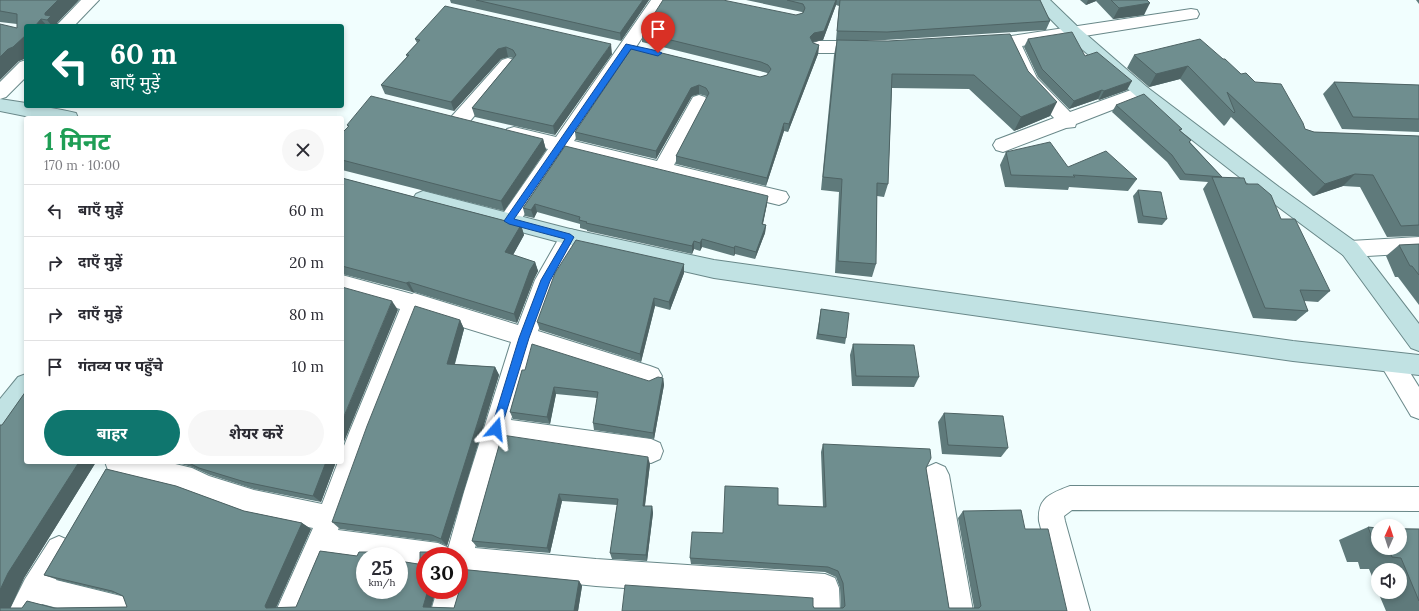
<!DOCTYPE html>
<html lang="hi">
<meta charset="utf-8">
<style>
body{margin:0;font-family:Lora,"Noto Sans Devanagari",serif;background:#f7f7f7;color:#2b2b33;height:100vh;display:flex;flex-direction:column;font-size:15px;white-space:nowrap}
*{box-sizing:border-box;margin:0}
p{font-size:13px;color:#7c7c81}
.icon{flex:none;width:22px;height:22px;fill:none;stroke:currentColor;stroke-width:2;stroke-linecap:round;stroke-linejoin:round}
.map{position:relative;flex:1;overflow:hidden}
.sheet{position:absolute;left:24px;top:116px;width:320px;height:348px;display:flex;flex-direction:column;background:#fff;border-radius:4px;box-shadow:0 2px 6px #0003}
.sheet>*{flex:none}
.hud{position:absolute;left:24px;top:24px;width:320px;height:84px;border-radius:4px;box-shadow:0 2px 6px #0003;background:#00695c;color:#fff;overflow:hidden}
.needle{width:26px;rotate:3deg}
.buttons{position:absolute;left:1371px;top:519px;display:grid;gap:8px}
.buttons a{display:grid;place-items:center;width:36px;height:36px;border-radius:50%;background:#fff;box-shadow:0 2px 6px #0003;font-size:20px}
.speed{position:absolute;left:356px;top:547px;display:flex;gap:8px;font-size:20px;font-weight:700;text-align:center}
.speed>*{display:grid;place-content:center;width:52px;height:52px;border-radius:50%;background:#fff;box-shadow:0 2px 6px #0003;line-height:1}
.speed small{font-size:10px;font-weight:400}
.speed .limit{border:6px solid #d22;background:#fff;color:#111}
.pin{position:absolute;display:grid;place-items:center;width:34px;height:34px;color:#fff;margin:-41px -17px;border-radius:50% 50% 50% 0;rotate:-45deg;box-shadow:0 0 4px #0007}
.pin .icon{rotate:45deg}
.me{position:absolute;width:44px;margin:-22px;rotate:17deg;stroke-linejoin:round;filter:drop-shadow(0 0 3px #0008)}
.turn{display:flex;align-items:center;gap:14px;height:84px;padding:0 20px;font-size:18px}
.turn .icon{width:52px;height:52px;stroke-width:2.5}
.turn b{display:block;font-size:28px;line-height:34px}
.round{display:grid;place-items:center;flex:none;width:42px;height:42px;border-radius:21px;background:#f7f7f7}
.head{display:flex;align-items:center;justify-content:space-between;height:68px;padding:0 20px}
h1{font-size:24px;font-weight:700;line-height:30px;color:#1e9e55}
.primary-button{display:flex;gap:8px;margin-top:auto;padding:8px 20px}
.primary-button a{flex:1;height:46px;border-radius:24px;background:#0f766e;color:#fff;font-size:16px;font-weight:700;line-height:46px;text-align:center}
.primary-button a+a{background:#f7f7f7;color:#2b2b33}
ul{padding:0;list-style:none}
li{display:flex;align-items:center;gap:12px;height:52px;padding:0 20px;border-top:1px solid #e1e1e2}
li div{flex:1}
li b{display:block;font-size:15px}
li em{font-style:normal}
.map>svg:first-child{display:block}
</style>
<div class="map">
<svg width="1419" height="611" viewBox="0 0 1419 611">
<rect width="100%" height="100%" fill="#f1fefe"/>
<g fill="none" stroke-linecap="round" stroke-linejoin="round">
<defs>
<g id="street">
<polygon points="81,0 99,0 74,26 56,26"/>
<polygon points="651,0 667,0 574,141 657,161 693,97 699,95 705,97 708,101 674,165 786,192 789,197 786,202 779,205 566,153 516,227 509,229 502,227 499,221 502,215 548,149 507,139 505,134 507,129 514,127 556,137"/>
<polygon points="1191,9 1197,10 1199,14 1197,18 1022,46 1037,78 1070,112 1142,86 1148,88 1151,92 1148,96 1076,124 1075,127 1066,128 1003,152 996,150 993,145 996,140 1054,118 1023,85 1002,41 1005,37"/>
<polygon points="819,41 866,41 872,43 875,47 872,51 866,53 819,53 813,51 810,47 813,43"/>
<polygon points="508,58 514,60 517,64 514,68 466,126 459,128 452,126 450,121 452,116 502,60"/>
<polygon points="26,60 26,77 6,97 0,99 0,82 20,62"/>
<path d="M570 229 577 231 580 237 556 281 538 331 650 366 658 369 662 376 658 383 650 386 532 349 511 420 651 439 660 443 663 451 660 459 651 463 505 441 475 548 596 559 825 574 835 578 839 588 840 611H812V601L596 586 459 572V556H425V568L399 564V556H365V560L328 555 304 611H276L313 528 254 516 188 491 108 470 105 462H167L192 468 209 476 254 490 322 504 338 462H342V451L349 433 400 309 342 293V275L412 294 414 293 518 325 535 280 563 231ZM420 314 511 342 464 492 448 549 447 547 438 543 338 530 373 433Z"/>
<polygon points="1419,237 1419,253 1350,257 1343,255 1340,249 1343,243 1350,241"/>
<polygon points="1391,352 1399,355 1419,387 1419,419 1411,416 1379,362 1383,355"/>
<polygon points="936,463 945,467 949,475 973,611 945,611 923,475 927,467"/>
<path d="M1070 486 1419 487V511L1072 510 1064 516 1065 521 1090 611H1062L1039 521C1037 498 1051 493 1070 486Z"/>
<polygon points="59,536 68,540 72,549 56,580 125,597 135,601 139,611 69,611 42,604 38,611 9,611 25,579 50,540"/>
<polygon points="459,580 465,590 459,611 431,611 437,590 459,590"/>
</g>
<g id="secondary">
<polygon points="1032,0 1050,0 1080,29 1148,88 1279,187 1357,243 1419,324 1419,351 1411,348 1343,255 1265,197 1136,96 1068,37"/>
<path d="M0 99 26 103V106C43 106 59 109 76 113L78 118H35L0 111Z"/>
<polygon points="423,191 570,229 714,260 1293,341 1419,355 1419,375 1293,361 714,278 570,245 416,204 413,199 416,194"/>
<polygon points="26,374 26,402 9,426 0,429 0,399 18,377"/>
</g>
</defs>
<!-- street casing -->
<use href="#street" stroke="#698889" stroke-width="2"/>
<!-- secondary casing -->
<use href="#secondary" stroke="#698889" stroke-width="2"/>
<!-- street -->
<use href="#street" fill="#fff" fill-rule="evenodd"/>
<!-- secondary -->
<use href="#secondary" fill="#c1e2e3" fill-rule="evenodd"/>
</g>
<!-- wall -->
<g fill="#5f7a7b">
<polygon points="0,0 79,0 57,23 59,26 26,26 26,57 24,59 19,61 17,24 0,22"/>
<polygon points="450,0 649,0 621,41 451,3"/>
<polygon points="746,0 1040,0 1050,21 1046,30 885,40 836,40 839,6 836,5 823,40 812,42 813,43 819,45 818,54 788,132 784,131 766,186 676,164 676,156 707,98 706,96 699,94 692,96 656,159 576,140 575,132 633,46 760,77 767,75 768,74 767,73 760,71 642,42 642,33 796,15 803,13 802,12"/>
<polygon points="1080,0 1147,0 1144,15 1113,19 1096,1 1086,5"/>
<polygon points="1416,0 1419,0 1419,4"/>
<polygon points="415,39 612,54 555,135 475,117 472,108 513,58 508,57 501,59 454,111 385,94 381,85 407,57 406,55 417,43"/>
<polygon points="1028,39 1085,56 1127,90 1099,100 1098,99 1069,109 1038,77 1024,47"/>
<polygon points="837,40 1028,71 1050,116 1014,131 969,89 892,88 888,184 884,197 877,196 876,264 872,277 835,273 839,192 821,190 834,55"/>
<polygon points="1134,55 1223,59 1305,129 1314,132 1419,136 1419,236 1387,237 1360,187 1343,186 1313,196 1231,117 1226,124 1224,126 1180,79 1149,87 1127,68"/>
<polygon points="1334,82 1419,85 1419,132 1342,129 1323,94"/>
<polygon points="1116,105 1182,129 1180,131 1191,140 1190,142 1222,177 1221,177 1246,184 1281,219 1330,291 1318,302 1304,301 1308,311 1296,321 1253,318 1203,189 1208,182 1180,180 1167,162 1112,112"/>
<polygon points="347,125 543,139 546,150 504,211 342,170 342,133 348,127"/>
<polygon points="565,146 767,204 763,224 766,225 765,233 755,259 735,254 734,256 702,247 700,251 694,249 692,254 587,231 587,230 580,228 580,224 537,212 534,218 525,216 523,208"/>
<polygon points="1006,152 1068,167 1137,179 1128,191 1069,187 1068,190 1005,187 1000,165"/>
<polygon points="342,178 521,225 524,235 513,255 535,262 538,271 534,279 517,323 414,292 412,292 342,274"/>
<polygon points="1138,190 1167,219 1162,225 1138,223 1133,196"/>
<polygon points="1419,244 1419,305 1398,277 1395,277 1386,256 1399,245"/>
<polygon points="684,264 684,273 670,310 655,306 641,362 540,330 537,322"/>
<polygon points="821,309 846,338 845,344 816,339"/>
<polygon points="460,320 464,329 455,364 495,367 499,375 447,546 438,542 340,529 332,522"/>
<polygon points="853,344 919,377 914,387 852,386 850,355"/>
<polygon points="522,370 649,381 663,378 664,385 654,439 594,430 593,423 597,398 556,394 550,424 513,419 510,412"/>
<polygon points="26,391 26,462 96,462 24,578 10,608 22,608 27,601 54,608 127,607 123,596 121,595 58,580 44,575 106,469 176,486 244,511 302,523 311,529 276,608 296,607 320,551 357,556 359,552 391,552 396,556 365,556 365,590 399,590 399,561 418,564 420,562 420,552 452,552 456,556 425,556 425,590 436,590 431,607 454,608 461,585 459,582 459,569 579,581 582,586 578,611 0,611 0,425 2,425"/>
<polygon points="944,413 1008,448 1001,457 942,454 938,422"/>
<polygon points="502,435 650,464 645,506 652,506 653,513 647,561 612,559 610,553 617,505 562,501 550,553 477,547 472,541"/>
<polygon points="823,444 926,468 949,608 974,608 958,518 963,511 1025,529 1067,611 622,611 813,606 814,608 841,608 840,588 836,577 825,572 691,564 690,558 723,533 778,505 823,507 821,452"/>
<polygon points="173,462 336,462 321,502 254,489 210,475 192,467"/>
<polygon points="1368,527 1419,529 1419,611 1386,611 1378,592 1400,592 1400,570 1378,570 1378,591 1369,569 1360,569 1358,562 1347,562 1339,540"/>
</g>
<!-- shaded-wall -->
<g fill="#4e6364">
<polygon points="58,0 79,0 57,23 59,26 52,26 47,20 45,15 45,13"/>
<polygon points="643,0 649,0 621,41 620,33"/>
<polygon points="836,0 837,0 836,5 823,40 813,42 809,46 810,37"/>
<polygon points="1088,0 1096,0 1096,1 1086,5"/>
<polygon points="1150,3 1144,15 1113,19 1119,8"/>
<polygon points="41,19 47,26 35,26"/>
<polygon points="26,35 26,57 24,59 19,61 0,80 0,57 8,49"/>
<polygon points="611,44 612,54 555,135 553,126"/>
<polygon points="819,45 818,54 788,132 789,124"/>
<polygon points="506,47 508,57 501,59 454,111 451,102 498,49"/>
<polygon points="1188,66 1180,79 1149,87 1156,74"/>
<polygon points="1132,81 1127,90 1099,100 1104,91"/>
<polygon points="699,85 699,94 692,96 656,159 656,151 691,88"/>
<polygon points="1102,90 1098,99 1069,109 1074,101"/>
<polygon points="1057,102 1050,116 1014,131 1021,117"/>
<polygon points="784,123 784,131 766,186 767,178"/>
<polygon points="543,139 546,150 504,211 501,201"/>
<polygon points="1355,174 1343,186 1313,196 1325,184"/>
<polygon points="768,196 767,204 761,232 762,224"/>
<polygon points="535,204 537,212 534,218 531,210"/>
<polygon points="521,225 524,235 509,262 505,252"/>
<polygon points="766,225 765,233 755,259 756,252"/>
<polygon points="702,239 702,247 700,251 700,243"/>
<polygon points="694,241 694,249 692,254 692,246"/>
<polygon points="735,246 735,254 734,256 734,248"/>
<polygon points="535,262 538,271 534,279 517,323 514,314 530,270"/>
<polygon points="684,264 684,273 670,310 669,302"/>
<polygon points="409,282 414,292 412,292 406,283"/>
<polygon points="654,298 655,306 641,362 640,354"/>
<polygon points="392,301 398,310 342,447 342,421"/>
<polygon points="460,320 464,329 452,373 447,364"/>
<polygon points="495,367 499,375 447,546 441,539"/>
<polygon points="663,378 664,385 654,439 653,433"/>
<polygon points="554,387 556,394 550,424 547,417"/>
<polygon points="648,457 650,464 644,512 643,506"/>
<polygon points="79,462 96,462 24,578 9,611 0,610 0,590 8,573"/>
<polygon points="326,462 336,462 321,502 313,496"/>
<polygon points="559,494 562,501 550,553 547,548"/>
<polygon points="652,506 653,513 647,561 646,555"/>
<polygon points="302,523 311,529 275,610 266,608 265,606"/>
<polygon points="391,552 396,556 391,556"/>
<polygon points="452,552 456,556 452,556"/>
<polygon points="579,581 582,586 578,611 574,611"/>
<polygon points="428,590 436,590 430,611 423,607"/>
</g>
<!-- building -->
<g fill="#6f8e8f" stroke="#4e6364">
<polygon points="0,0 58,0 45,13 45,15 51,16 47,20 41,19 35,26 26,26 26,35 13,47 8,49 0,57 0,24 17,28 17,14 0,11"/>
<polygon points="476,0 643,0 620,33"/>
<polygon points="663,0 723,0 796,15 803,13 805,8 803,4 787,0 836,0 824,31 814,33 810,37 813,43 819,45 789,124 784,123 767,178 676,156 709,93 706,88 699,85 691,88 656,151 575,132 633,46 760,77 767,75 771,69 768,65 761,62 642,33"/>
<polygon points="840,0 1040,0 1050,21 887,32 837,31"/>
<polygon points="1111,0 1147,0 1150,3 1119,8"/>
<polygon points="445,6 611,44 553,126 472,108 516,55 513,50 506,47 498,49 451,102 381,85 409,55 406,55 420,40 415,39"/>
<polygon points="1072,32 1085,56 1097,52 1132,81 1104,91 1102,90 1074,101 1042,69 1028,39"/>
<polygon points="1010,34 1028,71 1057,102 1021,117 974,75 892,74 888,184 877,183 876,264 838,261 842,179 823,177 837,40 888,41"/>
<polygon points="1200,39 1223,59 1225,59 1241,74 1246,73 1255,82 1281,84 1303,123 1305,129 1314,132 1419,136 1419,225 1401,226 1373,175 1355,174 1325,184 1227,92 1235,112 1234,113 1188,66 1156,74 1134,55"/>
<polygon points="1334,82 1419,85 1419,119 1353,117"/>
<polygon points="1144,94 1182,129 1179,130 1191,140 1189,142 1222,177 1185,174 1172,155 1116,105"/>
<polygon points="371,96 543,139 501,201 342,160 342,133 349,126 347,125"/>
<polygon points="1050,142 1068,167 1106,151 1137,179 1073,175 1075,177 1011,175 1006,152"/>
<polygon points="565,146 768,196 762,224 766,225 756,252 735,246 734,248 702,239 700,243 694,241 692,246 586,223 587,222 579,220 580,217 535,204 531,210 523,208"/>
<polygon points="1212,177 1244,178 1246,184 1258,184 1271,195 1281,219 1295,219 1330,291 1300,290 1308,311 1265,308"/>
<polygon points="342,178 521,225 505,252 535,262 530,270 514,314 409,282 406,283 342,266"/>
<polygon points="1138,190 1161,192 1167,219 1143,216"/>
<polygon points="576,240 684,264 669,302 654,298 640,354 537,322 555,273"/>
<polygon points="1419,244 1419,275 1412,266 1410,266 1399,245"/>
<polygon points="342,287 392,301 342,421"/>
<polygon points="415,306 460,320 447,364 495,367 441,539 432,535 332,522 367,426"/>
<polygon points="821,309 849,313 846,338 818,334"/>
<polygon points="532,344 649,381 658,377 663,378 653,433 593,423 598,392 554,387 547,417 510,412 522,370 525,370"/>
<polygon points="853,344 914,345 919,377 856,376"/>
<polygon points="26,391 26,462 79,462 8,573 0,590 0,425 2,425"/>
<polygon points="944,413 1003,416 1008,448 948,445"/>
<polygon points="502,435 648,457 643,506 652,506 646,555 610,553 618,499 559,494 547,548 472,541"/>
<polygon points="823,444 930,449 931,458 926,468 949,608 979,608 981,606 963,511 1021,510 1025,529 1048,529 1067,611 622,611 625,585 813,598 813,606 814,608 843,608 845,606 843,583 838,571 828,567 690,558 692,532 723,533 725,486 778,488 778,505 826,507"/>
<polygon points="187,462 326,462 313,496 245,482 199,468"/>
<polygon points="106,469 176,486 244,511 302,523 265,606 266,608 296,607 320,551 357,556 359,552 391,552 391,556 365,556 365,590 399,590 399,561 418,564 420,562 420,552 452,552 452,556 425,556 425,590 428,590 423,607 454,608 461,585 459,582 459,569 579,581 574,611 0,611 0,608 22,608 27,601 54,608 127,607 123,596 112,591 44,575"/>
<polygon points="1368,527 1378,528 1378,548 1400,548 1400,529 1419,529 1419,601 1401,558 1392,557 1389,550 1377,550"/>
</g>
<!-- route -->
<polygon fill="#1a73e8" stroke="#114b97" points="626,44 658,51 662,53 658,56 631,49 514,219 570,234 574,237 550,281 529,338 501,429 500,433 496,434 493,433 491,429 519,338 541,280 565,239 509,224 504,221"/>
</svg>
<div class="buttons">
<a><svg class="needle" viewBox="-14 -14 28 28"><path d="M0-13l5 13h-10z" fill="#e53935"/><path d="M0 13l5-13h-10z" fill="#7c7c81"/></svg></a>
<a><svg class="icon" aria-label="sound" viewBox="0 0 24 24"><path d="M4 9h4l5-4v14l-5-4H4zM17 9q2 3 0 6"/></svg></a>
</div>
<div class="speed"><div>25<small>km/h</small></div><div class="limit">30</div></div>
<div class="pin" style="left:658px;top:53px;background:#d93025"><svg class="icon" aria-label="arrive" viewBox="0 0 24 24"><path d="M6 21V4h12l-3 4 3 4H6"/></svg></div>
<svg class="me" style="left:496px;top:429px" viewBox="-20 -20 40 40"><path d="M0-17L14 15 0 8-14 15z" fill="#1a73e8" stroke="#fff" stroke-width="4"/></svg>
<div class="hud">
<div class="turn"><svg class="icon" aria-label="left" viewBox="0 0 24 24"><path d="M17 20v-9H6M10 6l-5 5 5 5"/></svg><div><b>60 m</b>बाएँ मुड़ें</div></div>
</div>
<section class="sheet">
<div class="head"><div><h1>1 मिनट</h1><p>170 m · 10:00</p></div><a class="round"><svg class="icon" aria-label="close" viewBox="0 0 24 24"><path d="M6 6l12 12M18 6L6 18"/></svg></a></div>
<ul>
<li><svg class="icon" aria-label="left" viewBox="0 0 24 24"><path d="M17 20v-9H6M10 6l-5 5 5 5"/></svg><div><b>बाएँ मुड़ें</b></div><em>60 m</em></li>
<li><svg class="icon" aria-label="right" viewBox="0 0 24 24"><path d="M7 20v-9h11M14 6l5 5-5 5"/></svg><div><b>दाएँ मुड़ें</b></div><em>20 m</em></li>
<li><svg class="icon" aria-label="right" viewBox="0 0 24 24"><path d="M7 20v-9h11M14 6l5 5-5 5"/></svg><div><b>दाएँ मुड़ें</b></div><em>80 m</em></li>
<li><svg class="icon" aria-label="arrive" viewBox="0 0 24 24"><path d="M6 21V4h12l-3 4 3 4H6"/></svg><div><b>गंतव्य पर पहुँचे</b></div><em>10 m</em></li>
</ul>
<div class="primary-button"><a>बाहर</a><a>शेयर करें</a></div>
</section>
</div>
